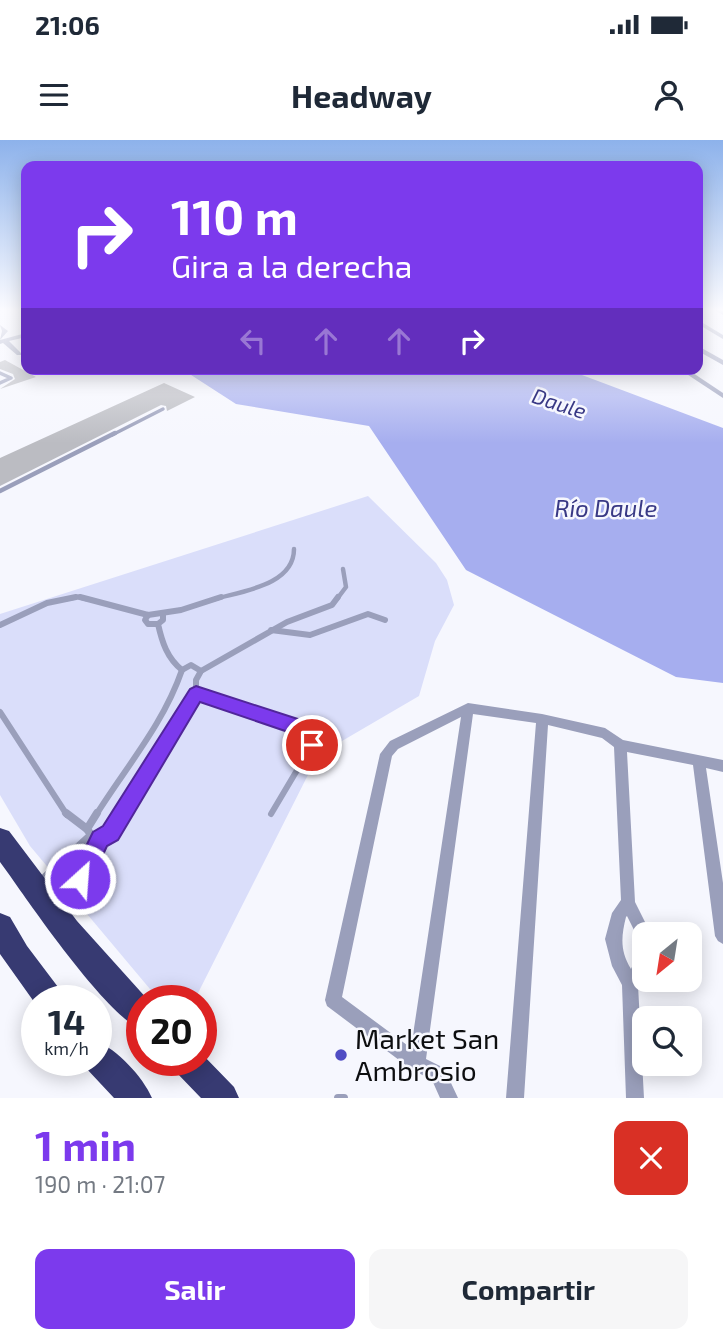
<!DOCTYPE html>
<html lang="es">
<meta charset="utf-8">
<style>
body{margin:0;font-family:"Exo 2",sans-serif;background:#f6f6f7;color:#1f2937;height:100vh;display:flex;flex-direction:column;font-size:26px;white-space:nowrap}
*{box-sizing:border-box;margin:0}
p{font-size:23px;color:#747a83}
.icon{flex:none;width:38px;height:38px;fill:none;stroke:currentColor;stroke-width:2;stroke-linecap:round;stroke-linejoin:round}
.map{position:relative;height:958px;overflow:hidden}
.side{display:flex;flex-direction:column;background:#fff;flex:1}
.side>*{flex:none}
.top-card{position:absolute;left:21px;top:21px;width:682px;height:214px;border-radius:14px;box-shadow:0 4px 18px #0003;background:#7c3aed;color:#fff;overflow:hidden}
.needle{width:46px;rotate:210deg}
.controls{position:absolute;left:632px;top:782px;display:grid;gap:14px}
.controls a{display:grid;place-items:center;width:70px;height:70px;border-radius:14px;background:#fff;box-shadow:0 4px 18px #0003;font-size:35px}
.speed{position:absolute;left:21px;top:845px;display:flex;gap:14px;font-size:35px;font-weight:700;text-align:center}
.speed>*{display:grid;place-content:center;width:91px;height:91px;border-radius:50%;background:#fff;box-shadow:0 4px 18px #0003;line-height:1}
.speed small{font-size:18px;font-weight:400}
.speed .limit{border:10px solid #d22;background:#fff;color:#111}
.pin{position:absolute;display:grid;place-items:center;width:60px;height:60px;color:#fff;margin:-30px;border:4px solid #fff;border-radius:50%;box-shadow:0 2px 7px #0007}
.me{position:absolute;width:77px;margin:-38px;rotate:26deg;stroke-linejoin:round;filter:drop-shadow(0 0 5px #0008)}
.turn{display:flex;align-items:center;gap:24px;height:147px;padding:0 35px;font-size:32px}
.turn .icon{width:91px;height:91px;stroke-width:2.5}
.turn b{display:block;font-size:49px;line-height:60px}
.lanes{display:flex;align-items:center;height:66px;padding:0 35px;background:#0003;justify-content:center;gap:35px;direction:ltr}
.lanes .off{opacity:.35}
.round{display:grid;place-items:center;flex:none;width:74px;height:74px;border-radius:14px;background:#f6f6f7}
.overview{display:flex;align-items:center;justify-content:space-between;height:119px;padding:0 35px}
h1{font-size:42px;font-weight:700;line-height:52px;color:#7c3aed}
.button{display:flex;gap:14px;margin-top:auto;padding:14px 35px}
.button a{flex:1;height:80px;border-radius:14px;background:#7c3aed;color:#fff;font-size:28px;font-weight:700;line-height:80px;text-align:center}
.button a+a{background:#f6f6f7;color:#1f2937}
.status{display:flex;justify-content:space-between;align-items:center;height:49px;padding:0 35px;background:#fff;direction:ltr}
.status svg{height:19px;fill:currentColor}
header{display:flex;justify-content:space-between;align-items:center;height:91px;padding:0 35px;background:#fff;font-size:32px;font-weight:700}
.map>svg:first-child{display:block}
</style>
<div class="status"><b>21:06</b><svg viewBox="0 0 49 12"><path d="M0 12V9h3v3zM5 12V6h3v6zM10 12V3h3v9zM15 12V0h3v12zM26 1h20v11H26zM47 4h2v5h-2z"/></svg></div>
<header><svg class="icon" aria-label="menu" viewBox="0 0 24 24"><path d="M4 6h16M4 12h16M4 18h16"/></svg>Headway<svg class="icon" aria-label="person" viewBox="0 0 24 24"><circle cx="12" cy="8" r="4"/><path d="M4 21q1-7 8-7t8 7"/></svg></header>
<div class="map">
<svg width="723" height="958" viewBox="0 0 723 958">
<rect width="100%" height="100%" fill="#f6f7fe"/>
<!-- green -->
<polygon fill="#dadefa" points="368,356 436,423 447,440 454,465 435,501 419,556 318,615 194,861 160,861 30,706 0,655 0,474"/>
<!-- water -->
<polygon fill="#a6aeef" points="188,229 566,229 723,288 723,543 676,537 466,430 369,286 236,264 188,233"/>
<!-- building -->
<g fill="#bbbcc2">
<polygon points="5,220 36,237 0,249 15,239 13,234 0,229 0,222"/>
<polygon points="164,243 195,257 167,271 166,266 161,265 0,346 0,318"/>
</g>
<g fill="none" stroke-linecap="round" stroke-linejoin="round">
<!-- lane-far3 -->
<g stroke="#9a9fbb" stroke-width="3.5">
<polyline points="716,169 723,173"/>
<polyline points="698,182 723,197"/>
<polyline points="0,233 11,238 0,243"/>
<polyline points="112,295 163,269"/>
</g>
<!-- lane-far2 -->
<g stroke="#9a9fbb" stroke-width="4.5">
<polyline points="0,351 115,293"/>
<polyline points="67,459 78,457 86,459"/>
<path d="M215 459C243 451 294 445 294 409"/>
<polyline points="337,459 346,447 343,429"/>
</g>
<!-- lane-far1 -->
<g stroke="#9a9fbb" stroke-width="6">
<polyline points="80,457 148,475 181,470 221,457"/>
<path d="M163 474V480L158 484C162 502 167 518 182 530"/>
<polyline points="148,475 145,480 148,484 158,484"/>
<polyline points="0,485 47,463 76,457"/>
<polyline points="271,490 310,495 368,474 385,480"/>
<polyline points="182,530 191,525 201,531"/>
<polyline points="196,554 300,588 310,595 312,605 271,674"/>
<polyline points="0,572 67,675"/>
<path d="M96 675C126 627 163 585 182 530"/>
<polyline points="122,675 196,554 196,540 201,531 287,482 332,465 338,457"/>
</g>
<!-- lane -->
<g stroke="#9a9fbb" stroke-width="8">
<polyline points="66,673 87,689"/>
<path d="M97 673 87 689 94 699C111 697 115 687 123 673"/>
<polyline points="41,741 90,696"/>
<polyline points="59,768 80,739 100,699"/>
<polyline points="338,958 344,958"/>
</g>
<!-- street -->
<g fill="#9a9fbb" fill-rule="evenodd">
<polygon points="0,185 8,191 0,200 2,191"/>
<polygon points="26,193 26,197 9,201 21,213 21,215 17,215 3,203 0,204 0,200"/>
<polygon points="698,206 723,220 723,225 698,211"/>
<polygon points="679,229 687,229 723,253 723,258"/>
<path d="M468 563 542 574 605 588 623 600 723 620V632L706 628 723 743V804L718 801 715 796 693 625 627 612 635 762 651 794H644V803L639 800 627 776 626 777C621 797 620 811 631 829L639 811 644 808V837L638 845 644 958H626L622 845 612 826 605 799 612 773 621 760 614 607 602 598 548 585 524 958H506L536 583 473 574 426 919 444 928 458 958H440L432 940 411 929 327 866 325 860 380 614 390 601ZM461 577 411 908 342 857 392 616 398 609Z"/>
</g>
<!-- highway -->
<g fill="#373a72" fill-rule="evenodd">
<path d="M0 688 9 691 77 781 149 861H142V890C107 876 32 767 8 733L0 722Z"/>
<polygon points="0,773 10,777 27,806 61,851 66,861 37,861 37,866 0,814"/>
<path d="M96 901C117 909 143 937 152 958H114L85 927 82 920H96Z"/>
<polygon points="201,913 234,947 239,958 201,958 175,931 171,920 201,920"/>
</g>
</g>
<!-- sky -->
<linearGradient id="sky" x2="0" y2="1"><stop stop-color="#8db2eb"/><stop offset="0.56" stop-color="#fbfbff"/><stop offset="1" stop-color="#fbfbff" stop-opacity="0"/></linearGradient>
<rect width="723" height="303" fill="url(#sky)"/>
<!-- route -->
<path fill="#7c3aed" stroke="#51269a" stroke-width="2" d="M196 546 307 582C317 589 325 598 319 611L312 613 306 611 302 599 294 594 200 562 118 700 107 706 88 747 80 750 73 747 70 739 93 692 103 686 190 549Z"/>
<!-- markers -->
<circle fill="#504dc4" stroke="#f6f7fe" stroke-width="2.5" cx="341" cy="915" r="7"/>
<g text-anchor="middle" stroke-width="5" stroke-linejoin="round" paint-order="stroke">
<!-- far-water labels -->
<g font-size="21" font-style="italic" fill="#393985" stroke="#f6f7fe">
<text transform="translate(559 264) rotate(18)" y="7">Daule</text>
</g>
<!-- water labels -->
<g font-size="24" font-style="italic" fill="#393985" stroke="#f6f7fe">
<text x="606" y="377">Río Daule</text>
</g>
<!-- near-poi labels -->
<g font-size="28" fill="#0d0e10" stroke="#f6f7fe" text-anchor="start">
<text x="355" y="909">Market San<tspan x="355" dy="32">Ambrosio</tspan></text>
</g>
</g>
</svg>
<div class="controls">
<a><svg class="needle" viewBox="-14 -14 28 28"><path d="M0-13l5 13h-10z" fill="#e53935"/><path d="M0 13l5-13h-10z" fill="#747a83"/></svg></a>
<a><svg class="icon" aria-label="search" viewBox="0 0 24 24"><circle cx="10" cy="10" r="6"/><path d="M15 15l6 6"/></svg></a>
</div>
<div class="speed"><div>14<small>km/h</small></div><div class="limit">20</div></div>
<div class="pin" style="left:312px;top:605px;background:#d93025"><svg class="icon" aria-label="arrive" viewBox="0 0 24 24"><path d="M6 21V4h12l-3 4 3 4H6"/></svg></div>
<svg class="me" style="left:80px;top:739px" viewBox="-20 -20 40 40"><circle r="17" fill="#7c3aed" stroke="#fff" stroke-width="3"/><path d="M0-11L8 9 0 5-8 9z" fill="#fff"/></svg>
<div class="top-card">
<div class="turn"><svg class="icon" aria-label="right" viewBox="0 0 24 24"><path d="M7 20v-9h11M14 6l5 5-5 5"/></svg><div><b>110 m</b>Gira a la derecha</div></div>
<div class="lanes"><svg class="icon off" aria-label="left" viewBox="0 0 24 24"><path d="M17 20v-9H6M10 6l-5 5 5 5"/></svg><svg class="icon off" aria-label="ahead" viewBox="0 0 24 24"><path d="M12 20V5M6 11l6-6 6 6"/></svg><svg class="icon off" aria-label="ahead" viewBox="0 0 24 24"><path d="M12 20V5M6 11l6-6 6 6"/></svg><svg class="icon" aria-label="right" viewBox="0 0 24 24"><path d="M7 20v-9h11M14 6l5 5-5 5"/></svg></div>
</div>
</div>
<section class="side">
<div class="overview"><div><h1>1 min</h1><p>190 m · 21:07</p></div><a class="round" style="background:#d93025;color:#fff"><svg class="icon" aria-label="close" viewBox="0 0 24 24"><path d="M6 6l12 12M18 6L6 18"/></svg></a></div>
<div class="button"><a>Salir</a><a>Compartir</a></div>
</section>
